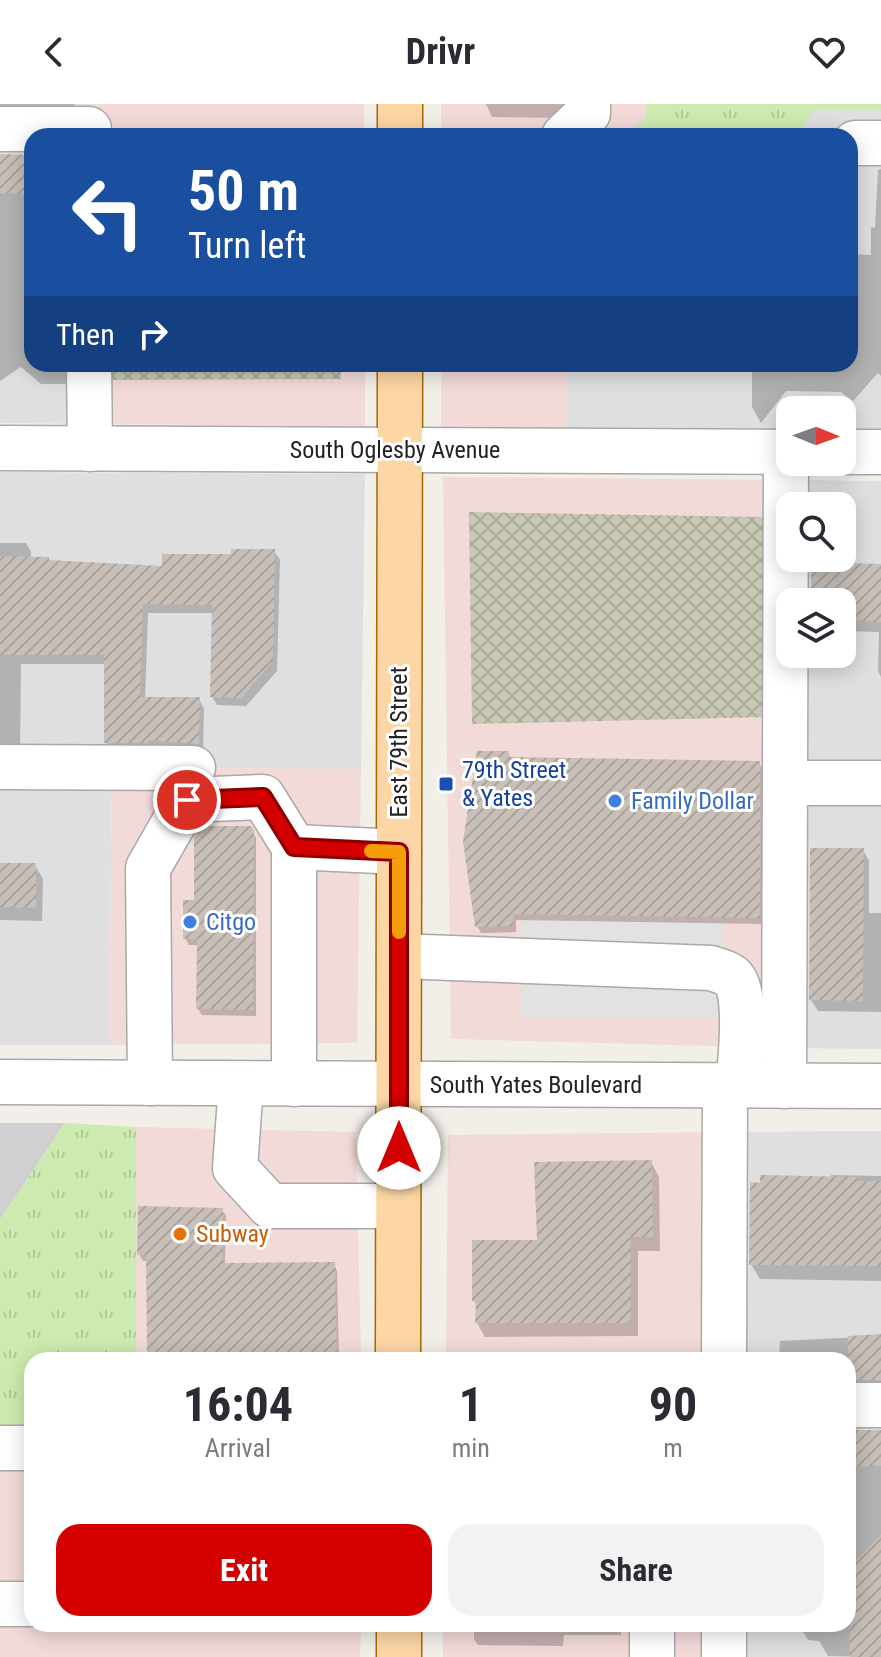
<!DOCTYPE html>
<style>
body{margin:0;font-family:"Roboto Condensed",sans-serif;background:#f2f2f3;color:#2b2b33;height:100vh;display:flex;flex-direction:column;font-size:30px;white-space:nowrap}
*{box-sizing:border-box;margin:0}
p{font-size:26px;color:#7c7c81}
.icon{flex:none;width:44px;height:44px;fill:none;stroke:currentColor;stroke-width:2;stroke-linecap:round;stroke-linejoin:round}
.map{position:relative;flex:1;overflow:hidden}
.details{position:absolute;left:24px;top:1248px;width:832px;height:280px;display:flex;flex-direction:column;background:#fff;border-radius:24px;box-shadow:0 4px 20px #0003}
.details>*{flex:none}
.guide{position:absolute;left:24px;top:24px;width:834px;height:244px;border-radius:24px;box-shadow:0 4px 20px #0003;background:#1a4fa0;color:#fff;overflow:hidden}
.needle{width:52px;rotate:91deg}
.tools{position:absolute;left:776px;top:292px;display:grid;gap:16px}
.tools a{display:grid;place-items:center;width:80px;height:80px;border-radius:16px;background:#fff;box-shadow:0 4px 20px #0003;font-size:40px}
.pin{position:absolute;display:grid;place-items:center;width:68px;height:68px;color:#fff;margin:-34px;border:4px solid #fff;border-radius:50%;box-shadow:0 2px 8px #0007}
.me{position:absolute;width:88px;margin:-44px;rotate:0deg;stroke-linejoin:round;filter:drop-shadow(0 0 6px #0008)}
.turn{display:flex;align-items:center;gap:28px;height:168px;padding:0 32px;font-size:36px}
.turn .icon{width:104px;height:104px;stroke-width:2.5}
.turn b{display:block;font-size:56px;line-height:68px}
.then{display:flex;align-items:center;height:76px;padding:0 32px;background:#0003;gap:16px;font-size:30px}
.eta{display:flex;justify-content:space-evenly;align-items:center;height:136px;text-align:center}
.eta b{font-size:48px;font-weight:700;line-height:56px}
.primary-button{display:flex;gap:16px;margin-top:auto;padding:16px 32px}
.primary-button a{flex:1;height:92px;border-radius:24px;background:#d40000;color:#fff;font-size:32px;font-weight:700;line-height:92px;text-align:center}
.primary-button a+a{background:#f2f2f3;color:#2b2b33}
header{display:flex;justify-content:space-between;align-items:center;height:104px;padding:0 32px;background:#fff;font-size:36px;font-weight:700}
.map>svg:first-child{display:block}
</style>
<header><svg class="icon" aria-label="back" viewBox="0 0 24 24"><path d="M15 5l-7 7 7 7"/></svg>Drivr<svg class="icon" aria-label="heart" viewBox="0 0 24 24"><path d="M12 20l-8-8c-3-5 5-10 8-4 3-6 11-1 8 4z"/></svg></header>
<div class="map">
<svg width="881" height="1553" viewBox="0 0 881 1553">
<defs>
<pattern id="construction-cross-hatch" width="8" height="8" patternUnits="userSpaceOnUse" patternTransform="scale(2)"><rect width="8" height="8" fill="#c7c7b4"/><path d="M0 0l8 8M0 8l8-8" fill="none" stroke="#abab9a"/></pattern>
<pattern id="grass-tufts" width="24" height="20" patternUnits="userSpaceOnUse" patternTransform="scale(2)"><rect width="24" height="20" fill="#cdebb0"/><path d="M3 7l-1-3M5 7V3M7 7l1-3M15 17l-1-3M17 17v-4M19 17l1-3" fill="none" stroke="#b0c997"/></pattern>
<pattern id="building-hatch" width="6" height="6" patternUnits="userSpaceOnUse" patternTransform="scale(2)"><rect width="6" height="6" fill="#c7bfb8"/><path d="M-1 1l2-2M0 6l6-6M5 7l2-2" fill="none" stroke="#aba49e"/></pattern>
</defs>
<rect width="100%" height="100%" fill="#f2efe9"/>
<!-- residential -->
<g fill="#e0dfdf" fill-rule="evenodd">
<polygon points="0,0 89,0 89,32 32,32 32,260 89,260 89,320 0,319"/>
<polygon points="646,0 881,0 881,326 842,326 842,306 790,306 790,325 566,324 567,260 850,260 850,32 624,32 646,13"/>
<polygon points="0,368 365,370 361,665 112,664 109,941 0,941"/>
<path d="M786 376 881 377V945L784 944ZM790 402H842V454H790ZM790 498H842V550H790Z"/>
<polygon points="881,1027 881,1553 724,1553 724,1520 848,1520 848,1256 724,1256 724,1028"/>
</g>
<!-- commercial -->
<g fill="#f2dad9">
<rect x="89" y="0" width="275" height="32"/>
<polygon points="441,0 646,0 646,13 624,32 441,32"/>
<polygon points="89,260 365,260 365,322 89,320"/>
<polygon points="441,260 567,260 566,324 441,326"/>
<polygon points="443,373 786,376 784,944 451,935"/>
<polygon points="112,663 361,665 357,939 109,941"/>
<polygon points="136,1023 356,1028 361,1256 136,1256"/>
<polygon points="724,1028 724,1256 446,1256 448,1031"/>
<polygon points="0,1322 32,1322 32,1520 361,1520 360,1553 0,1553"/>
<rect x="443" y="1520" width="281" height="33"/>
</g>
<!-- religious -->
<polygon fill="#d0d0d0" points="0,1019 65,1019 0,1116"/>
<!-- construction -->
<g fill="url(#construction-cross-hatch)">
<polygon points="103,260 341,260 341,275 103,276"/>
<polygon points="469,408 767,413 767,613 472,620"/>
</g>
<!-- grass -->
<g fill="url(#grass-tufts)">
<polygon points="646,0 881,0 881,6 814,5 797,32 624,32 646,13"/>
<polygon points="65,1019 136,1023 136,1256 32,1256 32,1322 0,1322 0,1116"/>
</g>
<!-- parking -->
<polygon fill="#e2e2e2" points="522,815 723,817 722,914 522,914"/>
<!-- shadow -->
<g fill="#0003">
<polygon points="0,0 74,0 74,14 0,16"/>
<polygon points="486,0 573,0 565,14 492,13"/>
<polygon points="0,52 32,52 32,260 75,260 71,275 67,280 41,280 21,263 0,277"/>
<polygon points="881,65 881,272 878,269 853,297 841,288 786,287 761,319 752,303 752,260 850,260 850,150 871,151 871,123 875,124 878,66"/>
<polygon points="0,439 26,439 31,448 31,454 50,458 163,464 274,447 280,456 277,567 246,602 217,601 212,592 214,509 148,509 145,595 199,595 204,605 203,649 111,647 106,638 106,560 21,560 20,647 0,648"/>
<polygon points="881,459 881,573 878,567 879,528 842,527 842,498 813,498 881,462"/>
<polygon points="508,649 511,655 759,659 763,666 762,820 516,816 516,828 481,829 477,822"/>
<polygon points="250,724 256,734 256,912 202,911 198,905 199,841 189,841 185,834"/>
<polygon points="863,746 869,757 869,809 881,809 881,908 818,907 811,896"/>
<polygon points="0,761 35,761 43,775 42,817 0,816"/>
<polygon points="651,1058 659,1073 660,1147 638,1147 638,1232 485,1233 477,1219 478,1203 474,1197 539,1138"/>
<polygon points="831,1071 881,1072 881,1177 760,1175 751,1160 831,1075"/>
<polygon points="222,1106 226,1112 225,1161 334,1160 337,1167 339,1256 153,1256 149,1249 148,1157 143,1157 139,1150"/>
<polygon points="881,1232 881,1292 848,1295 848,1256 779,1256 780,1237"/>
<polygon points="848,1328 881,1328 881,1553 828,1552 819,1537 808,1536 798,1520 848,1520"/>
<polygon points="474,1520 621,1520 621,1531 564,1531 563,1542 478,1541 474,1535"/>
</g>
<!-- building -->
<g fill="url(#building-hatch)">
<polygon points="0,50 32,51 32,90 0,89"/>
<polygon points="231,445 275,445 273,557 241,594 210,593 212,501 143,500 140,593 200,593 199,640 148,636 148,639 104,639 104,551 0,551 0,452 49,453 49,456 162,462 162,450 231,450"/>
<polygon points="811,458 881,460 881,518 842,516 842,498 811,498"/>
<polygon points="477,647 509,647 509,653 760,657 760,814 514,810 513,822 475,823 463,737"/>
<polygon points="201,722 251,722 254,726 253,906 196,905 197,835 183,835 183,796 194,796 194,734"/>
<polygon points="810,744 864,744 863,897 809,896"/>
<polygon points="0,759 36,759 36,804 0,803"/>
<polygon points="652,1056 653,1133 631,1133 631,1219 475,1219 476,1197 472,1197 472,1136 537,1136 534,1058"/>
<polygon points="760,1071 857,1073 857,1077 881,1077 881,1162 749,1161 750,1078 760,1079"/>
<polygon points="138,1102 223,1104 223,1159 335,1158 337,1254 221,1254 221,1250 147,1250 146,1151 137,1151"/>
<polygon points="881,1230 881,1276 848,1276 848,1232"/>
<rect x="848" y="1326" width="33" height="36"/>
<polygon points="881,1431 881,1553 850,1553 849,1464"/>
</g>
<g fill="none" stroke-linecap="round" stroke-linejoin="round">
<defs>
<g id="minor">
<polyline points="0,25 89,25"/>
<polyline points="564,32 588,9 588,0"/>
<polyline points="855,39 881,39"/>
<polyline points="89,260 90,345"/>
<polyline points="0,344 790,348"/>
<polyline points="842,348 881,348"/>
<polyline points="0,663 193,664"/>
<polyline points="785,679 881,679"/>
<path d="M399 852 711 864C719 867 729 869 734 875 748 892 740 959 738 982"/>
<polyline points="0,978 881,982"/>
<polyline points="150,979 148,764 187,696 263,693 294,743"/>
<polyline points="241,980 235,1064 270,1102 398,1102"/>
<polyline points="294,980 294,743 399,748"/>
<polyline points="784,982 786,347"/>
<polyline points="724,1256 725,981"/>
<polyline points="848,1301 881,1301"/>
<polyline points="0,1344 32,1344"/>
<polyline points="0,1500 32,1500"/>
<polyline points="652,1520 652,1553"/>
<polyline points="724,1553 724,1520"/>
</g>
<g id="major">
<polyline points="400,32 400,0"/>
<polyline points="398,1256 400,260"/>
<polyline points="399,1553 399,1520"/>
</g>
</defs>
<!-- minor casing -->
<use href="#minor" stroke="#a9a9a9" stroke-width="47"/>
<!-- major casing -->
<use href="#major" stroke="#a06b00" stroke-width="47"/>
<!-- minor -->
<use href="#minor" stroke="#fff" stroke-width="44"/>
<!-- major -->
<use href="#major" stroke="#fcd6a4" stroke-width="44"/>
</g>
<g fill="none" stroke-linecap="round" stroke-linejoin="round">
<defs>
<polyline id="route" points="187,696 263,693 294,743 399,748 399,1044"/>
</defs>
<!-- route casing -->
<use href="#route" stroke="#8a0000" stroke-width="20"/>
<!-- route -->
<use href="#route" stroke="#d40000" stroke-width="14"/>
<!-- slow -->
<polyline stroke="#f59e0b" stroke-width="14" points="371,747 399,748 399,828"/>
</g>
<!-- markers -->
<rect fill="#1a4fb4" stroke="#fff" stroke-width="3" x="438" y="672" width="16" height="16" rx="4"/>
<g fill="#3f7fe0" stroke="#fff" stroke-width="3">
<circle cx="615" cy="697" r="8"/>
<circle cx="190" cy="818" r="8"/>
</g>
<circle fill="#e8710a" stroke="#fff" stroke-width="3" cx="180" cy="1130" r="8"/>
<g text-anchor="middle" stroke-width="6" stroke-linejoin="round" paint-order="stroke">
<!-- street labels -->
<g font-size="24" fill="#222" stroke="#fff">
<text x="395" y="354">South Oglesby Avenue</text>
<text transform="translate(399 638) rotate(-90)" y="8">East 79th Street</text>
<text x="536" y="989">South Yates Boulevard</text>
</g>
<!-- transit labels -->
<g font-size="24" fill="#164399" stroke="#fff" text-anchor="start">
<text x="462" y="674">79th Street<tspan x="462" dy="28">&amp; Yates</tspan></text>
</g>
<!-- shop labels -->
<g font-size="24" fill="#366cbe" stroke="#fff" text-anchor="start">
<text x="631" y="705">Family Dollar</text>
<text x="206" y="826">Citgo</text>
</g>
<!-- food labels -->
<g font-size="24" fill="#c56008" stroke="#fff" text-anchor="start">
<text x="196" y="1138">Subway</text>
</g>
</g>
</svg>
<div class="tools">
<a><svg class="needle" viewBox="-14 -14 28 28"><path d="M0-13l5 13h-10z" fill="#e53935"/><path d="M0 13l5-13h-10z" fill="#7c7c81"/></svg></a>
<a><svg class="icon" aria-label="search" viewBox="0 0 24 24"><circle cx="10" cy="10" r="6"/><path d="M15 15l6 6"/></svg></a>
<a><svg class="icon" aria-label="layers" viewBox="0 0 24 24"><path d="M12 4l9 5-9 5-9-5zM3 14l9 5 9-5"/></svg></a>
</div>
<div class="pin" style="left:187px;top:696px;background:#d93025"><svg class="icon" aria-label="arrive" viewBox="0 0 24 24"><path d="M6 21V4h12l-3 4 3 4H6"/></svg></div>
<svg class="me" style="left:399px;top:1044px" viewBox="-20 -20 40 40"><circle r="19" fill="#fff"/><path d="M0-13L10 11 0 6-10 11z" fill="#d40000"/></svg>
<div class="guide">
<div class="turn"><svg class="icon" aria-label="left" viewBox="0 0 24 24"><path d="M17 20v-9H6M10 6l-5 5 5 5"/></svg><div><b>50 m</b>Turn left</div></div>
<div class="then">Then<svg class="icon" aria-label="right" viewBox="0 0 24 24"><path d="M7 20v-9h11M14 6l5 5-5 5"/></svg></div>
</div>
<section class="details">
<div class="eta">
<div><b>16:04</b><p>Arrival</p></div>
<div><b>1</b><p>min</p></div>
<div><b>90</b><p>m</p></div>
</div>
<div class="primary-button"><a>Exit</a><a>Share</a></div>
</section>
</div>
